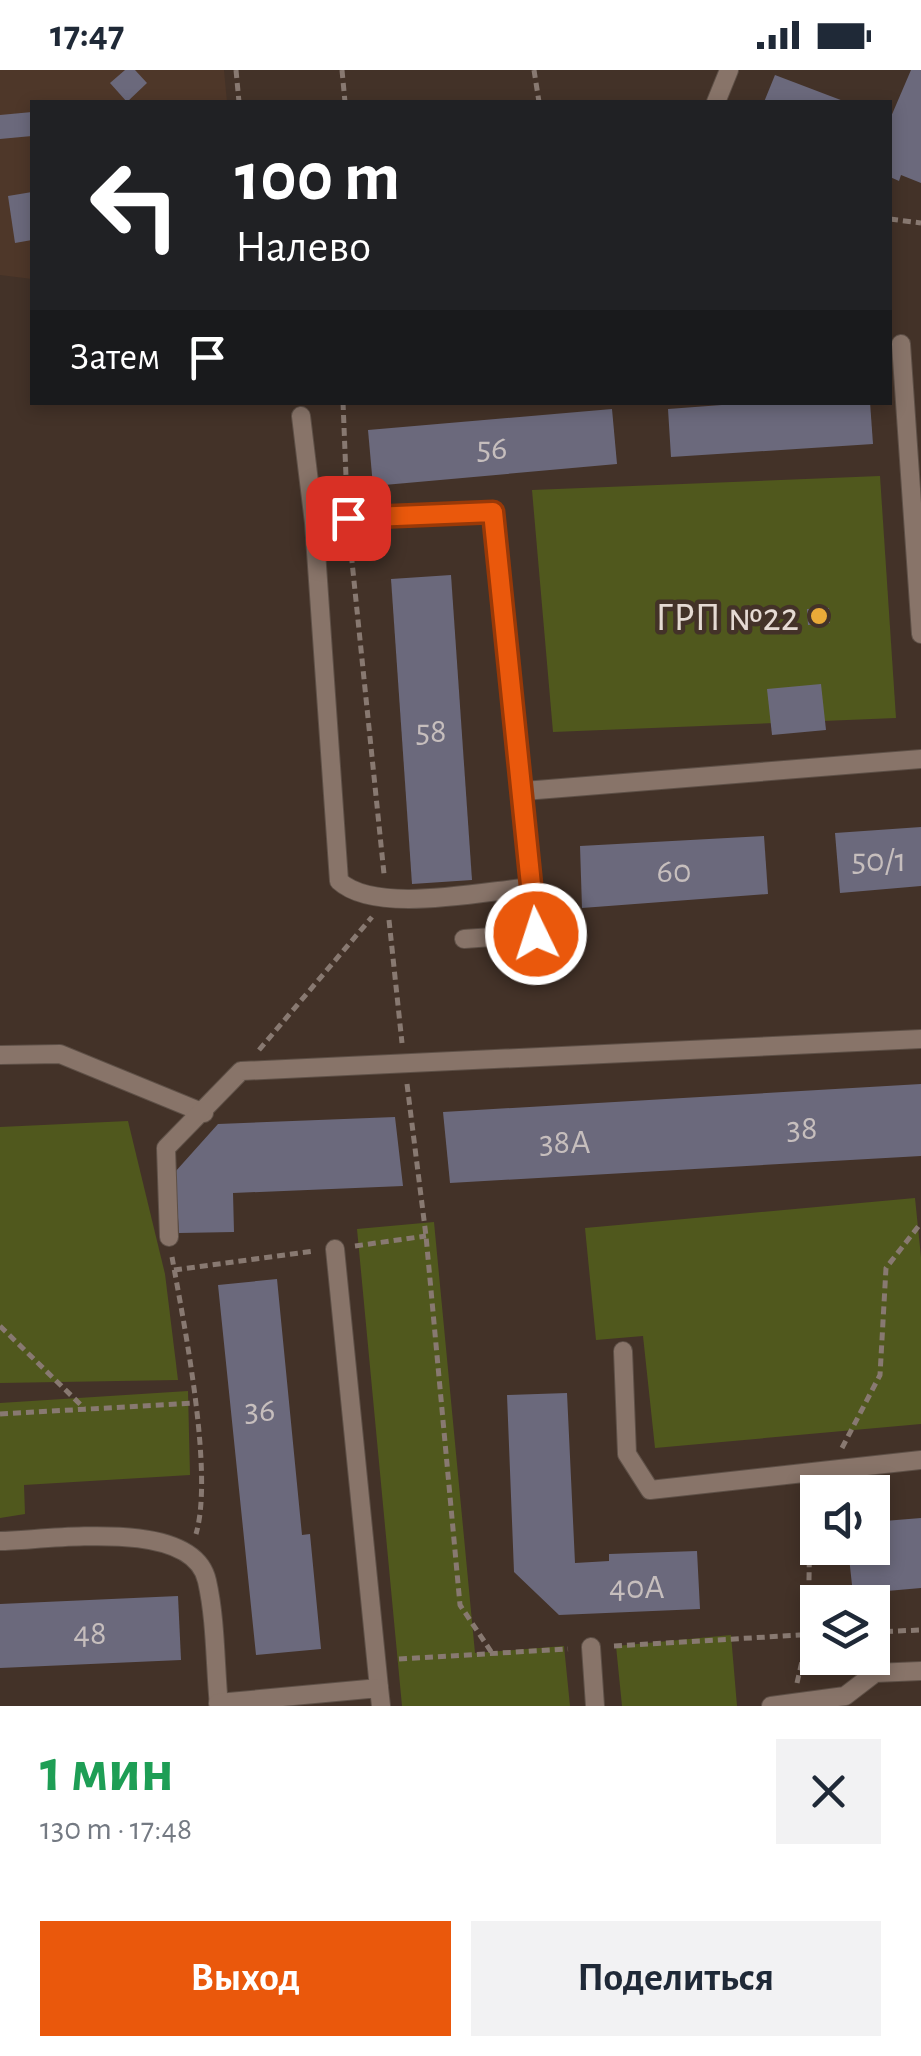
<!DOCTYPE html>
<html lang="ru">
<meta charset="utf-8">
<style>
body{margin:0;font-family:"Alegreya Sans",sans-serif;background:#f2f2f3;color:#1f2937;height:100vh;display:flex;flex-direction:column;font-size:38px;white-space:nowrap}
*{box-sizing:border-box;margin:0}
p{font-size:32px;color:#747a83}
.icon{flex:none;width:55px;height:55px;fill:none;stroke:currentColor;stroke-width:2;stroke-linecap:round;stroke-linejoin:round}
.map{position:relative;height:1636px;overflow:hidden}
.panel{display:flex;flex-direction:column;background:#fff;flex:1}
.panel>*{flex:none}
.guide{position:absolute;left:30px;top:30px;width:862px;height:305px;border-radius:0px;box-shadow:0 5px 15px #0003;background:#202124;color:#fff;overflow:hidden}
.buttons{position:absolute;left:800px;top:1405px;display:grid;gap:20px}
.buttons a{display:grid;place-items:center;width:90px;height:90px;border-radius:0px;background:#fff;box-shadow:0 5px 15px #0003;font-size:50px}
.pin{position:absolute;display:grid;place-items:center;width:85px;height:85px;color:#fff;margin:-42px;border-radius:20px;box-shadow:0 5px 15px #0006}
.me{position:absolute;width:110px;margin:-55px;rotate:356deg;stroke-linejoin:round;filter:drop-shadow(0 0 8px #0008)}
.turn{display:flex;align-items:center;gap:35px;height:210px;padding:0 40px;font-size:45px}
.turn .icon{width:130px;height:130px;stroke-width:2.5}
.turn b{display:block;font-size:70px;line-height:85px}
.then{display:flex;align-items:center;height:95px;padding:0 40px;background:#0003;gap:20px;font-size:38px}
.round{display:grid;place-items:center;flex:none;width:105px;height:105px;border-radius:0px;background:#f2f2f3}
.summary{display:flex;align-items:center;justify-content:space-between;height:170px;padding:0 40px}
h1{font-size:60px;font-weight:700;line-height:75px;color:#1e9e55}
.button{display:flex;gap:20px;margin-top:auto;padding:20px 40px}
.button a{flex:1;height:115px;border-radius:0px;background:#ea580c;color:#fff;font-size:40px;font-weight:700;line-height:115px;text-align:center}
.button a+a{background:#f2f2f3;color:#1f2937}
.status{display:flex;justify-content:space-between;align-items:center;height:70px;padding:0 50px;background:#fff;direction:ltr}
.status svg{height:28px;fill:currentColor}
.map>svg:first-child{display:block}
</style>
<div class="status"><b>17:47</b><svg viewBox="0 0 49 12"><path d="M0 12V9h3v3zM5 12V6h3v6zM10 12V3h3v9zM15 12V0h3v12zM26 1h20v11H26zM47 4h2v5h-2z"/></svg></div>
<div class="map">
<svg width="921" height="1636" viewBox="0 0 921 1636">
<rect width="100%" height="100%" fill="#433228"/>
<!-- built -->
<polygon fill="#4e3729" points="0,0 224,0 227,32 32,32 32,209 0,205"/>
<!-- green -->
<g fill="#50581d">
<polygon points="880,406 896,648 553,662 532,420"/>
<polygon points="128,1051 165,1204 178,1310 0,1313 0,1057"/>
<polygon points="915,1128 921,1187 921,1354 655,1378 643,1266 596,1270 585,1158"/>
<polygon points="434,1152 475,1583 564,1576 570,1636 402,1636 357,1159"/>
<polygon points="188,1321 190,1405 24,1415 25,1444 0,1448 0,1333"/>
<polygon points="731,1565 737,1636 622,1636 616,1576"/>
</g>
<!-- building -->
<g fill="#6b697c">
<polygon points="125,0 135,0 147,13 127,32 110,13"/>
<polygon points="911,0 921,0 921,113 901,105 899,111 890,107 890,49"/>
<polygon points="775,5 846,32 764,32"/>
<polygon points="32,42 32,66 0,69 0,45"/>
<polygon points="32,122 32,170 15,173 8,126"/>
<polygon points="762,332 870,332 873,374 671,387 668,339"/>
<polygon points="612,339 617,394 373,416 368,360"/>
<polygon points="451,505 472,810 412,814 391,509"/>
<polygon points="829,538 830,553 808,555 807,539"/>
<polygon points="821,614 826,660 772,665 767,619"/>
<polygon points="921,757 921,816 840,823 835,763"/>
<polygon points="764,766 768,824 582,838 580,776"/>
<polygon points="921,1014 921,1086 450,1113 443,1042"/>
<polygon points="395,1047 403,1116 233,1123 234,1162 179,1163 175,1102 218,1054"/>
<polygon points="277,1209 302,1465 310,1464 321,1579 256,1585 218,1215"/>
<polygon points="567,1323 575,1493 609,1491 609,1484 697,1481 700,1539 559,1545 514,1502 507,1325"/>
<polygon points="921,1448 921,1518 853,1524 848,1478 872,1478 872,1452"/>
<polygon points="178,1526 181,1590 0,1598 0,1534"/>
</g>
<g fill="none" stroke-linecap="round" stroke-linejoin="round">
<defs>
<g id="lane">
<polyline points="716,32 729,0"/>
<polyline points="901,274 921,564"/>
<path d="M301 346 314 453 493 441 533 817C483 821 376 845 339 811L314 453"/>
<polyline points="524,721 921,689"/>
<polyline points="464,869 536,864 533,817"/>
<polyline points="0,985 60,984 204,1043"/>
<polyline points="169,1167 166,1078 241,1001 921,969"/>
<polyline points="335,1179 379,1618"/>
<polyline points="623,1281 627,1384 650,1420 921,1390"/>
<path d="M0 1471C51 1470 193 1447 207 1511 216 1551 215 1596 219 1636"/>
<polyline points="591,1577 595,1636"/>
<polyline points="218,1633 379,1618 381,1636"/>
<polyline points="771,1636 845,1626 875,1603 921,1601"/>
</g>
</defs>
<!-- lane casing -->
<use href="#lane" stroke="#5e5047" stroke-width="20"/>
<!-- path -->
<g stroke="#887971" stroke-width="5" stroke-dasharray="8 5" stroke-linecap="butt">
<polyline points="236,0 239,32"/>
<polyline points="342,0 345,32"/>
<polyline points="534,0 539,32"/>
<polyline points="890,149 921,153"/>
<polyline points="343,332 347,431"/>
<polyline points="350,472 384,804"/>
<polyline points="389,850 402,973"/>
<polyline points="259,980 372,847"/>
<polyline points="407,1014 426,1166 460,1535 492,1583"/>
<polyline points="355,1176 426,1166"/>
<path d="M172 1187C184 1254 214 1403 196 1464"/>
<polyline points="174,1200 314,1181"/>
<polyline points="0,1256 84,1338"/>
<polyline points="0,1344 195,1333"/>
<polyline points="842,1378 880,1305 886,1198 921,1153"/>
<polyline points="872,1562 921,1560"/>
<polyline points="614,1576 818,1564"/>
<polyline points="399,1589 568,1579"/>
<polyline points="797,1613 808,1565 810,1453 818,1434"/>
</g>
<!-- lane -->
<use href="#lane" stroke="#887469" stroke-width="18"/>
</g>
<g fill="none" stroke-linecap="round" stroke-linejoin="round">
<defs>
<polyline id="route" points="348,448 493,442 536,864"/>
</defs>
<!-- route casing -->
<use href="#route" stroke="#983908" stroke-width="25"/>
<!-- route -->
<use href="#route" stroke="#ea580c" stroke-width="18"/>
</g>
<!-- markers -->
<circle fill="#eaaa38" stroke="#433228" stroke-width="4" cx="819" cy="546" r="10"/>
<g text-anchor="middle" stroke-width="9" stroke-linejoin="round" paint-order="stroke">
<!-- number labels -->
<g font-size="35" fill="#c6bebd">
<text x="492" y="389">56</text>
<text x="431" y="672">58</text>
<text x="879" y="801">50/1</text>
<text x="674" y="812">60</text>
<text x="802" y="1069">38</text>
<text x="565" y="1083">38А</text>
<text x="260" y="1351">36</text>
<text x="637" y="1528">40А</text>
<text x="90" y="1574">48</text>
</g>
<!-- poi labels -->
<g font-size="40" fill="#e5dad3" stroke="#433228" text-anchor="end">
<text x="799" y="560">ГРП №22</text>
</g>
</g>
</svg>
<div class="buttons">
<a><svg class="icon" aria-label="sound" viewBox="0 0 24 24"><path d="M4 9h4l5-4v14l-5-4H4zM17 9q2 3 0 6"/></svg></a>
<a><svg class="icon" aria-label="layers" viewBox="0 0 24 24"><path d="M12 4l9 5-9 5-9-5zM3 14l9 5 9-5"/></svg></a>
</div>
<div class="pin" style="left:348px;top:448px;background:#d93025"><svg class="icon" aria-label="arrive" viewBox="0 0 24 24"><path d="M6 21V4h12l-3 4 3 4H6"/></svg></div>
<svg class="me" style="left:536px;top:864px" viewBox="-20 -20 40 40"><circle r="17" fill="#ea580c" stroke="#fff" stroke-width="3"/><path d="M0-11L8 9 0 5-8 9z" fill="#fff"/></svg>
<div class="guide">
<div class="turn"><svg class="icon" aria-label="left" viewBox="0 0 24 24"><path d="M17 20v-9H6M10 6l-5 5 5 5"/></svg><div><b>100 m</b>Налево</div></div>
<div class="then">Затем<svg class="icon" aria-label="arrive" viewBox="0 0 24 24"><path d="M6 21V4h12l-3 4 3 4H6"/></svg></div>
</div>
</div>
<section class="panel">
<div class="summary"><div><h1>1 мин</h1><p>130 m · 17:48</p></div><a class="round"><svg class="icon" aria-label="close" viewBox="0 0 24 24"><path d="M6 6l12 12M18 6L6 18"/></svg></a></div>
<div class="button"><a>Выход</a><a>Поделиться</a></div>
</section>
